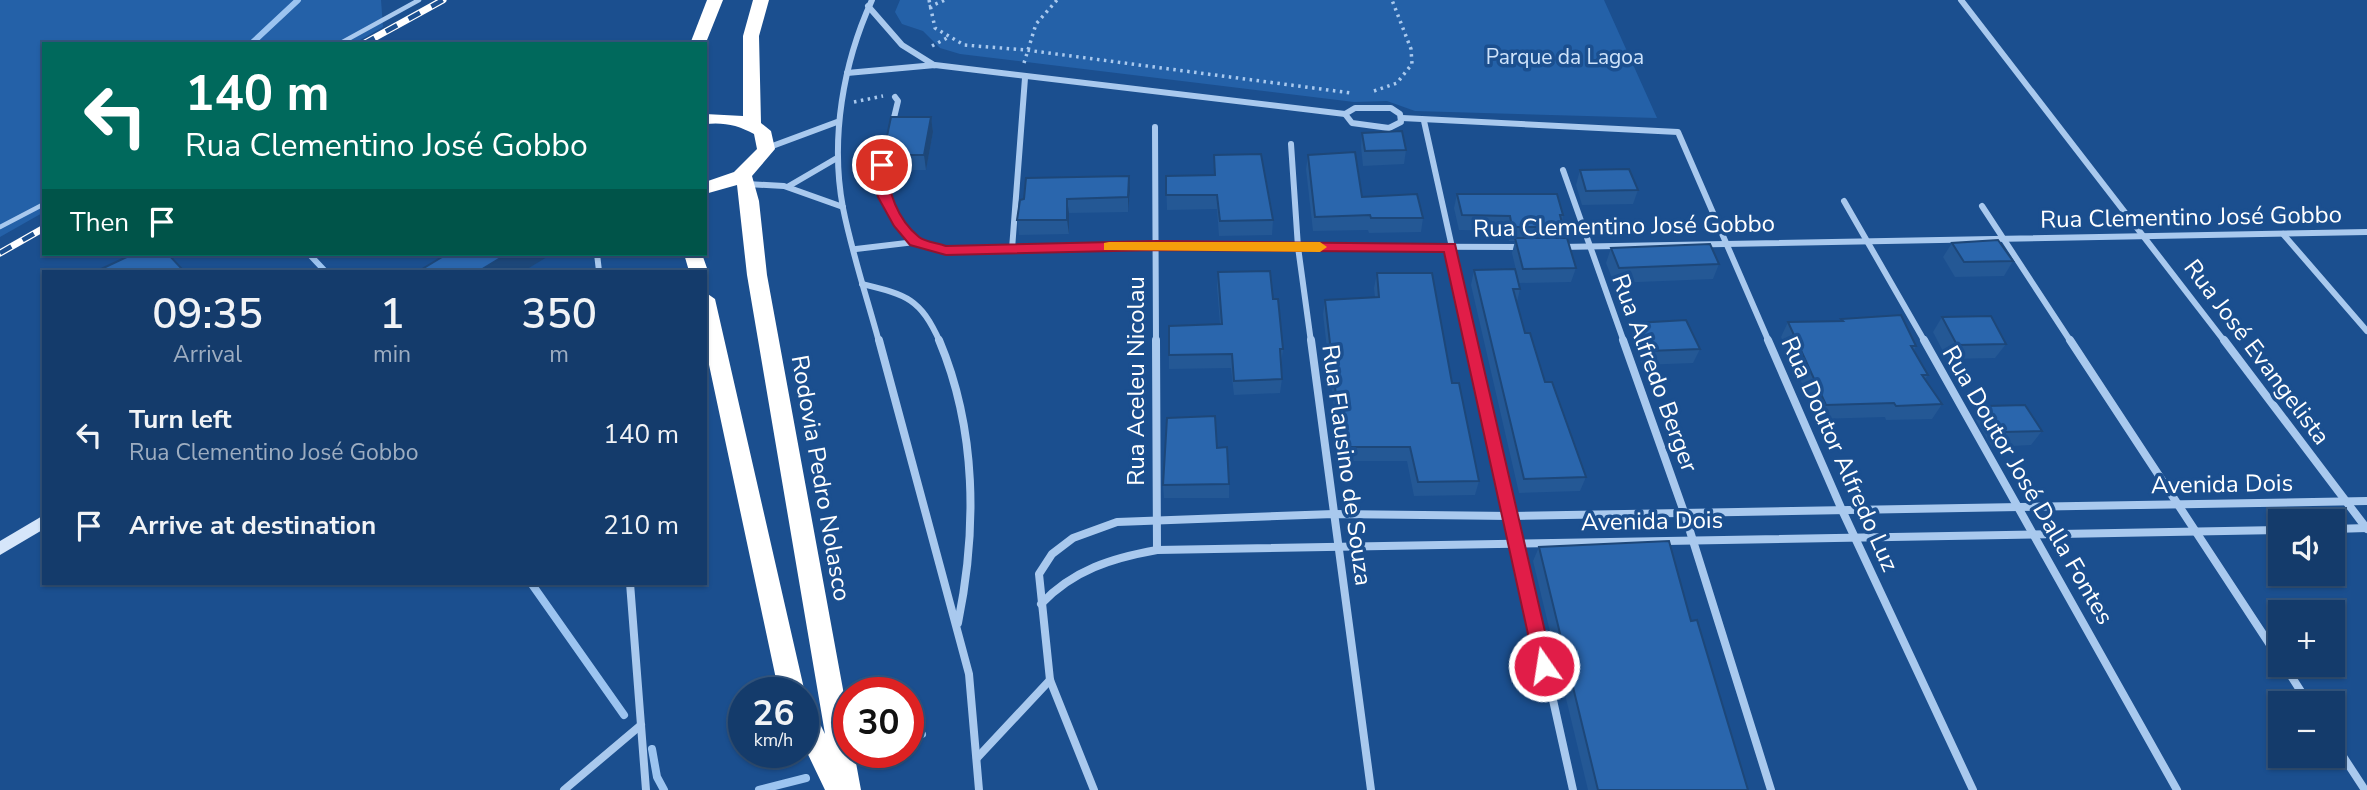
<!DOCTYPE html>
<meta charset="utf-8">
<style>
body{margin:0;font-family:"Nunito Sans",sans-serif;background:#214673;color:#f1f3f6;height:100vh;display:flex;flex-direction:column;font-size:26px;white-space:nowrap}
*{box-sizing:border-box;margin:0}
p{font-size:23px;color:#9dadc1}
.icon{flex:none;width:38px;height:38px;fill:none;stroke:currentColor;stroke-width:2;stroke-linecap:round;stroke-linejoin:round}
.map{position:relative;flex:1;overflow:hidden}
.panel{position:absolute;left:42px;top:270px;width:665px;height:315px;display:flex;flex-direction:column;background:#143b6b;border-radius:0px;box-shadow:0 2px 5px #0004,0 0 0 2px #33557e}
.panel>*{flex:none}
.guide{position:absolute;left:42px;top:42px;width:665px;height:214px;border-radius:0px;box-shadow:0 2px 5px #0004,0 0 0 2px #33557e;background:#00695c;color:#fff;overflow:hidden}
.controls{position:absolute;left:2268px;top:509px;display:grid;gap:14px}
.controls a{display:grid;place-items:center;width:77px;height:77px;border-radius:0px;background:#143b6b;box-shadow:0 2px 5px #0004,0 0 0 2px #33557e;font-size:35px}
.speed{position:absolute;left:728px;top:677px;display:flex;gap:14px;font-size:35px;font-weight:700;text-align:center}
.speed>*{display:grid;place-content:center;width:91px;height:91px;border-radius:50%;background:#143b6b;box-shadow:0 2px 5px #0004,0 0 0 2px #33557e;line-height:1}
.speed small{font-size:18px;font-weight:400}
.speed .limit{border:10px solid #d22;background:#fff;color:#111}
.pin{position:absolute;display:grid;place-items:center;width:60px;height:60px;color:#fff;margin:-30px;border:4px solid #fff;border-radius:50%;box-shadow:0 2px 7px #0007}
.me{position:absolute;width:77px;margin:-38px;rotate:347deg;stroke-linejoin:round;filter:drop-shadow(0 0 5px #0008)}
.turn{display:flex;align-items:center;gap:24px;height:147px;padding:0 28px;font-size:32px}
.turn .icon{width:91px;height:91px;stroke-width:2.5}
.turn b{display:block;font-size:49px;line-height:60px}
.then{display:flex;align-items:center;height:66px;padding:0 28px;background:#0003;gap:14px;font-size:26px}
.eta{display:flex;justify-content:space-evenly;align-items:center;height:119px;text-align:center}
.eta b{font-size:42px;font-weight:600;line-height:49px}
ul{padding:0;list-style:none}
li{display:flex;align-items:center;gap:21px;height:91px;padding:0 28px}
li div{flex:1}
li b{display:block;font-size:26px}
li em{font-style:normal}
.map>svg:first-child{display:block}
</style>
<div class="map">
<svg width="2367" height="790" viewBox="0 0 2367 790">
<rect width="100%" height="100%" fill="#1b4f8f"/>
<!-- green -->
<g fill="#2461a8">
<polygon points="0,0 381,0 383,27 353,44 44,44 44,212 0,237"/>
<polygon points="900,0 1604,0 1657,118 1415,111 1387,101 1354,102 960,54 940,48 923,31 902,24 895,12"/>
</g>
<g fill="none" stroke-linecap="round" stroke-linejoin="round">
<!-- stream-far1 -->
<g stroke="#9cc4f0" stroke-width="6">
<polyline points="251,44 298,0"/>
<polyline points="309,254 325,271"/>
</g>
<!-- stream -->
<g stroke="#9cc4f0" stroke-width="8">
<polyline points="531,583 624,715"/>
<polyline points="908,739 922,734"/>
<polyline points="652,749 657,777 664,790"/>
<polyline points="759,790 806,778"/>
</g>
<!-- path -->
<g stroke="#a9c9ee" stroke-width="3.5" stroke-dasharray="2.5 4.5" stroke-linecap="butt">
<polyline points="929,0 935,28 964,45 1026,50 1351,93"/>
<polyline points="929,7 945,0"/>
<polyline points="932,46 947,38"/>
<polyline points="1024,63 1036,24 1057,0"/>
<polyline points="1374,91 1397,83 1412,64 1411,49 1392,0"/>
<polyline points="854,102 883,96"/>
</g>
<!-- lane -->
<g stroke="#a9c9ee" stroke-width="4.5">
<polyline points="339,44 419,0"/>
<polyline points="0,227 44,204"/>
</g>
<!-- street-far1 -->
<g stroke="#a9c9ee" stroke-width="6">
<path d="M872 0C843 63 830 139 843 208 852 253 867 298 879 342"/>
<polyline points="1961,0 2225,342"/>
<polyline points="868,6 902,45 934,65"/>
<polyline points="847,73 935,65 1345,114"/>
<polygon points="1355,108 1391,108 1400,114 1401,122 1389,128 1352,123 1345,114"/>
<polyline points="1402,118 1678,132 1769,342"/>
<polyline points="1424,121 1473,342"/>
<polyline points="892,126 898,101 895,97"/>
<polyline points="1155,127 1156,342"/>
<polyline points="1291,144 1298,247 1311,342"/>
<polyline points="767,148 837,122"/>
<path d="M885 151C877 199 895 242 946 251L1156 246 1521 247"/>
<polyline points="1563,170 1624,342"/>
<polyline points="747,184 784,186 843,207"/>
<polyline points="789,186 837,158"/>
<polyline points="1844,201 1925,342"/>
<polyline points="1982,206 2071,342"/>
<polyline points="2283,234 2367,331"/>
<polyline points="1561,247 2367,232"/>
<polyline points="856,249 915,242"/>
<polyline points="1012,249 1025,78"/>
<polyline points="597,254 599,271"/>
<path d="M862 284C907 295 920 298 940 342"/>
</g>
<!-- street -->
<g stroke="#a9c9ee" stroke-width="8">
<polyline points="879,340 969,674 979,790"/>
<path d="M939 340C977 430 977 530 958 623"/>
<polyline points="1156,340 1157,550"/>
<polyline points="1311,340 1371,790"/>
<polyline points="1473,340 1573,790"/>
<polyline points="1623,340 1684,512 1771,790"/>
<polyline points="1768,340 1842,510 1973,790"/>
<polyline points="1924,340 2177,790"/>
<polyline points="2070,340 2280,660"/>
<polyline points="2224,340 2367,529"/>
<polyline points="2333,529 2367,528"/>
<polyline points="630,583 646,790"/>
<path d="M1041 604C1073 570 1112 558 1157 550L2280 530"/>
<polyline points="2284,665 2309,704"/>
<polyline points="2333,741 2365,790"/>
<polyline points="977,758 1050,680"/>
<polyline points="564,790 641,725"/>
<polyline points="1094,790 1050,680 1039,574 1052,554 1073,538 1117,522 1334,514 1511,516 2367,501"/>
</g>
<!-- secondary -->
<polygon fill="#d6e6fa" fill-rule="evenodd" points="44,515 44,529 0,555 0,541"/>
<!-- highway -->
<g fill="#fff" fill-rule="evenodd">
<polygon points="707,0 723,0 705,45 690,44"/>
<path d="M753 0H769L759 36 761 123 771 131 775 149 752 176 759 201 767 275 849 722V752H854L861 790H825L803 744V704L812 708 825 734 747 275 737 185 705 194V182L734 172 757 149 754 134C738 125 724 122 705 124V114L743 116V36Z"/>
<polygon points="684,254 702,254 708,271 705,275 705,271 689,271"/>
<polygon points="705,292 715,299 805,693 803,696 803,693 779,693 705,346"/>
</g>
<defs>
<g id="rail">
<polyline points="363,44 443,0"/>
<polyline points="0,253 44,228"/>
</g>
</defs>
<!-- rail casing -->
<use href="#rail" stroke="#fff" stroke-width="7"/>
<!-- rail -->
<use href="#rail" stroke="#1b4f8f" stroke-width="4.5" stroke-dasharray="13" stroke-linecap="butt"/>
</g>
<!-- wall -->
<g fill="#245895">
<polygon points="931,117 933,132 926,170 886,170 883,155"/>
<polygon points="1362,133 1406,150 1404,164 1363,166 1361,147"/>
<polygon points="1214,155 1273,220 1272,235 1219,236 1217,209 1167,210 1166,176 1214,175"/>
<polygon points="1308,155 1362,197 1423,218 1421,232 1369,233 1368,230 1313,231 1306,169"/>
<polygon points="1580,170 1638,190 1633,204 1582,205 1576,185"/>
<polygon points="1130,191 1128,212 1069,213 1069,234 1019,235 1017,220 1020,200"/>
<polygon points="1457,194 1563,215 1562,221 1563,227 1560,238 1576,268 1571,282 1519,283 1512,253 1515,241 1509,241 1506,231 1459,230 1454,208"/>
<polygon points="1952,243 2013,261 2004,276 1955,277 1943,257"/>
<polygon points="1611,248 1719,264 1713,279 1614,283 1606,263"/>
<polygon points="1474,270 1520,289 1517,302 1525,333 1586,477 1580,491 1519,493 1471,285"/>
<polygon points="1218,272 1273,299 1283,349 1281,364 1282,379 1280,393 1234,395 1231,368 1169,369 1169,326 1220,324 1217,287"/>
<polygon points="1377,273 1452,383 1479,481 1475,495 1414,496 1407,461 1340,461 1323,314 1325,300 1375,297 1374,288"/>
<polygon points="1942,317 2006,344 1995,358 1947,359 1933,332"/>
<polygon points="1841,319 1916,346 1914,350 1928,375 1925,379 1942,404 1932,419 1886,420 1885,417 1818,419 1781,337 1788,322 1840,321"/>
<polygon points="1636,323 1700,349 1693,363 1642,365 1631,337"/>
<polygon points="1987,406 2042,431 2031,445 1992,447 1976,420"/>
<polygon points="1217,448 1229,484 1229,498 1164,498 1163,485"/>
<polygon points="1539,547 1691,621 1748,790 1588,790 1533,561"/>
</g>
<!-- shaded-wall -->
<g fill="#1d4779">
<polygon points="931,117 933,132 926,170 924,155"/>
<polygon points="1129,176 1130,191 1128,212 1128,197"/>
<polygon points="1067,199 1069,213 1069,234 1067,220"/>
<polygon points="507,254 552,254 524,271 479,271"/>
</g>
<!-- building -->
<g fill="#2a66ad" stroke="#1d4779" stroke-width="2">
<polygon points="891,117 931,117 924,155 883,155"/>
<polygon points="1402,131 1406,150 1365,151 1362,133"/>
<polygon points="1355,152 1362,197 1417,194 1423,218 1371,218 1370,215 1315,217 1308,155"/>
<polygon points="1261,154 1273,220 1220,221 1217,195 1166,195 1166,176 1215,175 1214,155"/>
<polygon points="1629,169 1638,190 1586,191 1580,170"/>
<polygon points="1129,176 1128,197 1067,199 1067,220 1017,220 1020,200 1024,199 1026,178"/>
<polygon points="1457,194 1557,194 1563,215 1560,215 1563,227 1512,227 1510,216 1462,215"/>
<polygon points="1515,238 1567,238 1576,268 1523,269"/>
<polygon points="1998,240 2013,261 1964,262 1952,243"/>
<polygon points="1710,244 1719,264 1619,268 1611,248"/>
<polygon points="133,254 168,254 182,269 177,271 97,271"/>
<polygon points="447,254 507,254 479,271 419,271"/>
<polygon points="1515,269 1520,289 1513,289 1525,333 1530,333 1545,382 1552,382 1586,477 1524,479 1474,270"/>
<polygon points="1270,271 1273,299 1278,299 1283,349 1280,349 1282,379 1234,381 1232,354 1169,355 1169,326 1222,324 1218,272"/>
<polygon points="1377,273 1432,273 1452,383 1459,383 1479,481 1418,482 1410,447 1342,447 1325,300 1379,297"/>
<polygon points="1901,315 1916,346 1911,346 1928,375 1922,375 1942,404 1896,406 1894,403 1826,405 1788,322 1843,321 1841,319"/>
<polygon points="1991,316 2006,344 1957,345 1942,317"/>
<polygon points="1686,320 1700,349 1648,351 1636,323"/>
<polygon points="2025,405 2042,431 2003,432 1987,406"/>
<polygon points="1215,416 1217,448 1227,447 1229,484 1163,485 1167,418"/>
<polygon points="1669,541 1691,621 1697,620 1748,790 1598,790 1539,547"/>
</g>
<!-- route -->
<path fill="#e11d48" stroke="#92132f" stroke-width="2" d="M882 161 889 165C886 190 898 220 919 237 925 242 938 243 946 246L1156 241 1455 244 1553 666 1551 672 1544 674 1537 672 1535 666 1444 252 1156 250 946 255 910 245 894 226 878 197 873 180 875 165Z"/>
<!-- slow -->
<polygon fill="#f59e0b" points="1109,242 1320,242 1327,247 1320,252 1104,250 1104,243"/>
<g text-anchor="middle" stroke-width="7" stroke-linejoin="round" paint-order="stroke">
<!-- far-park labels -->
<g font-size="21" fill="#cfe3fa" stroke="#1b4f8f">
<text x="1565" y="64">Parque da Lagoa</text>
</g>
<!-- street labels -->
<g font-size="24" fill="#fff" stroke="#1b4f8f">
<text transform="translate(2191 217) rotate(-1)" y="8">Rua Clementino José Gobbo</text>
<text transform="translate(1624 226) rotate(-1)" y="8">Rua Clementino José Gobbo</text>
<text transform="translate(2257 352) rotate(53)" y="8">Rua José Evangelista</text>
<text transform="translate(1655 373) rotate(70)" y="8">Rua Alfredo Berger</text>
<text transform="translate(1136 381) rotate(-90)" y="8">Rua Aceleu Nicolau</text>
<text transform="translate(1840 454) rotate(66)" y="8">Rua Doutor Alfredo Luz</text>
<text transform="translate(1347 465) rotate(82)" y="8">Rua Flausino de Souza</text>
<text transform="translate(821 478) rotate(80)" y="8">Rodovia Pedro Nolasco</text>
<text transform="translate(2222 484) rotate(-1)" y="8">Avenida Dois</text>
<text transform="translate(2028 485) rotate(60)" y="8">Rua Doutor José Dalla Fontes</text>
<text transform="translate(1652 521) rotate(-1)" y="8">Avenida Dois</text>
</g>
</g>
</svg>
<div class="controls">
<a><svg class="icon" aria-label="sound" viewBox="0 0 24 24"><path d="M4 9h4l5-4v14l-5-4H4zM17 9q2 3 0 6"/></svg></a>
<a>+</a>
<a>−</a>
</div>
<div class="speed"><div>26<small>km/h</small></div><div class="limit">30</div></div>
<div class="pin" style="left:882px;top:165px;background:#d93025"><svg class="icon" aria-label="arrive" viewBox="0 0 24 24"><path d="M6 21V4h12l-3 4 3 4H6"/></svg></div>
<svg class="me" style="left:1544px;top:666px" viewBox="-20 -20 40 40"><circle r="17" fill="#e11d48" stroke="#fff" stroke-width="3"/><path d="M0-11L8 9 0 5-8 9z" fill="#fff"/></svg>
<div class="guide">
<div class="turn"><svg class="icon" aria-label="left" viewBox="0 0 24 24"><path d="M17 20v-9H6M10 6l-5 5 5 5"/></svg><div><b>140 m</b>Rua Clementino José Gobbo</div></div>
<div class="then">Then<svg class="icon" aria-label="arrive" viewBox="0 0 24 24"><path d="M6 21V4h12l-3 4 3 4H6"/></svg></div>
</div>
<section class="panel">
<div class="eta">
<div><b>09:35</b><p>Arrival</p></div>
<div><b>1</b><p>min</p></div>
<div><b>350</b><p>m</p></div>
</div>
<ul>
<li><svg class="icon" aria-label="left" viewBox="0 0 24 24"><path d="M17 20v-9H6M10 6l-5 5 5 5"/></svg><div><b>Turn left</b><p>Rua Clementino José Gobbo</p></div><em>140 m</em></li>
<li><svg class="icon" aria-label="arrive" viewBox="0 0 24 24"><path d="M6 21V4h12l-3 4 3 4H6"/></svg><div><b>Arrive at destination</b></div><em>210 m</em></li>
</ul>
</section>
</div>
